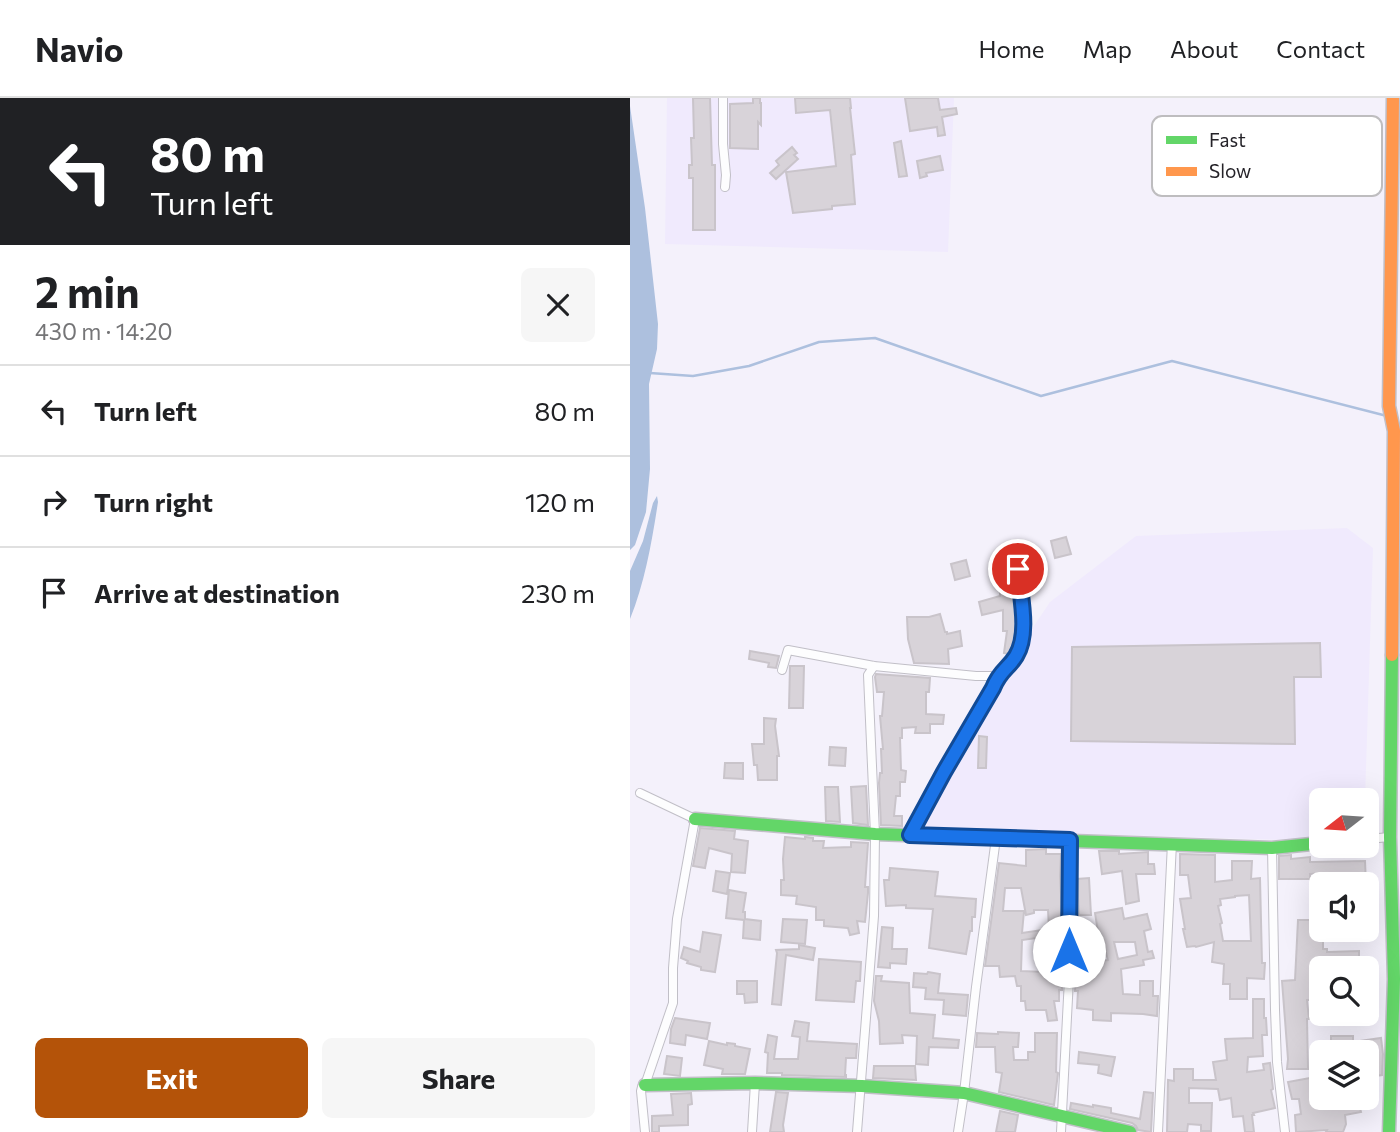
<!DOCTYPE html>
<meta charset="utf-8">
<style>
body{margin:0;font-family:Commissioner,sans-serif;background:#f6f6f6;color:#202124;height:100vh;display:flex;flex-direction:column;font-size:26px;white-space:nowrap}
*{box-sizing:border-box;margin:0}
p{font-size:23px;color:#757577}
.icon{flex:none;width:38px;height:38px;fill:none;stroke:currentColor;stroke-width:2;stroke-linecap:round;stroke-linejoin:round}
.map{position:relative;flex:1;overflow:hidden}
.sheet{display:flex;flex-direction:column;background:#fff;width:630px}
.sheet>*{flex:none}
.banner{background:#202124;color:#fff;overflow:hidden}
.needle{width:46px;rotate:253deg}
.fabs{position:absolute;left:679px;top:690px;display:grid;gap:14px}
.fabs a{display:grid;place-items:center;width:70px;height:70px;border-radius:10px;background:#fff;box-shadow:0 7px 28px #0002;font-size:35px}
.pin{position:absolute;display:grid;place-items:center;width:60px;height:60px;color:#fff;margin:-30px;border:4px solid #fff;border-radius:50%;box-shadow:0 2px 7px #0007}
.me{position:absolute;width:77px;margin:-38px;rotate:0deg;stroke-linejoin:round;filter:drop-shadow(0 0 5px #0008)}
.turn{display:flex;align-items:center;gap:24px;height:147px;padding:0 35px;font-size:32px}
.turn .icon{width:91px;height:91px;stroke-width:2.5}
.turn b{display:block;font-size:49px;line-height:60px}
.round{display:grid;place-items:center;flex:none;width:74px;height:74px;border-radius:10px;background:#f6f6f6}
.summary{display:flex;align-items:center;justify-content:space-between;height:119px;padding:0 35px}
h1{font-size:42px;font-weight:700;line-height:52px}
.action{display:flex;gap:14px;margin-top:auto;padding:14px 35px}
.action a{flex:1;height:80px;border-radius:10px;background:#b45309;color:#fff;font-size:28px;font-weight:700;line-height:80px;text-align:center}
.action a+a{background:#f6f6f6;color:#202124}
ul{padding:0;list-style:none}
li{display:flex;align-items:center;gap:21px;height:91px;padding:0 35px;border-top:2px solid #e0e0e0}
li div{flex:1}
li b{display:block;font-size:26px}
li em{font-style:normal}
header{display:flex;align-items:center;gap:42px;box-sizing:border-box;height:98px;padding:0 35px;background:#fff;border-bottom:2px solid #e0e0e0}
header strong{font-size:33px}
nav{display:flex;gap:38px;margin-inline-start:auto;font-size:24px}
main{display:flex;flex:1;min-height:0}
.map>svg:first-child{display:block}
</style>
<header>
<strong>Navio</strong>
<nav><a>Home</a><a>Map</a><a>About</a><a>Contact</a></nav>
</header>
<main>
<section class="sheet">
<div class="banner">
<div class="turn"><svg class="icon" aria-label="left" viewBox="0 0 24 24"><path d="M17 20v-9H6M10 6l-5 5 5 5"/></svg><div><b>80 m</b>Turn left</div></div>
</div>
<div class="summary"><div><h1>2 min</h1><p>430 m · 14:20</p></div><a class="round"><svg class="icon" aria-label="close" viewBox="0 0 24 24"><path d="M6 6l12 12M18 6L6 18"/></svg></a></div>
<ul>
<li><svg class="icon" aria-label="left" viewBox="0 0 24 24"><path d="M17 20v-9H6M10 6l-5 5 5 5"/></svg><div><b>Turn left</b></div><em>80 m</em></li>
<li><svg class="icon" aria-label="right" viewBox="0 0 24 24"><path d="M7 20v-9h11M14 6l5 5-5 5"/></svg><div><b>Turn right</b></div><em>120 m</em></li>
<li><svg class="icon" aria-label="arrive" viewBox="0 0 24 24"><path d="M6 21V4h12l-3 4 3 4H6"/></svg><div><b>Arrive at destination</b></div><em>230 m</em></li>
</ul>
<div class="action"><a>Exit</a><a>Share</a></div>
</section>
<div class="map">
<svg width="770" height="1034" viewBox="0 0 770 1034">
<rect width="100%" height="100%" fill="#f4f1fb"/>
<!-- built -->
<g fill="#f0eafd">
<polygon points="37,0 324,0 318,154 35,146"/>
<polygon points="717,430 743,450 735,702 691,702 691,743 281,731 327,643 420,504 506,438"/>
</g>
<!-- water -->
<g fill="#adc0de">
<polygon points="0,8 15,110 28,226 27,251 19,286 20,371 16,414 5,447 0,452"/>
<path d="M27 398 28 404C22 443 15 484 0 521V473L13 443 23 405Z"/>
</g>
<g fill="none" stroke-linecap="round" stroke-linejoin="round">
<!-- stream -->
<polyline stroke="#adc0de" stroke-width="2.5" points="20,275 63,278 119,268 189,244 245,240 411,298 542,263 757,318"/>
</g>
<!-- building -->
<g fill="#d8d3d9" stroke="#c9c4ca" stroke-width="2" fill-rule="evenodd">
<polygon points="63,0 80,0 82,67 85,67 85,132 63,132 63,80 59,80 59,67 62,67 61,40 64,40"/>
<polygon points="123,0 130,0 130,5 131,5 131,27 128,24 128,51 100,50 100,6 123,5"/>
<polygon points="165,0 220,0 221,10 220,10 225,56 221,57 225,106 202,108 202,111 163,115 156,74 206,68 200,12 166,15"/>
<polygon points="275,0 308,0 310,12 326,10 327,16 312,19 315,37 308,38 307,29 280,33"/>
<polygon points="271,43 277,78 269,79 264,45"/>
<polygon points="162,49 167,55 164,57 168,61 146,81 140,75 149,67 146,63"/>
<polygon points="310,58 313,72 296,75 297,78 290,80 287,63"/>
<polygon points="436,439 441,456 425,460 421,443"/>
<polygon points="336,462 340,478 325,482 321,466"/>
<polygon points="383,491 387,530 385,540 379,556 374,555 377,533 373,533 373,512 352,517 349,504 370,498 370,493"/>
<polygon points="310,516 315,534 317,534 317,536 330,533 332,548 318,551 319,566 284,565 278,541 277,519 299,519"/>
<polygon points="690,545 691,579 664,579 665,646 441,643 442,549"/>
<polygon points="120,553 149,558 146,570 138,569 139,565 119,561"/>
<polygon points="160,568 174,568 173,610 159,610"/>
<polygon points="246,576 300,580 299,594 296,594 296,616 314,617 313,626 300,626 300,635 285,635 286,629 272,630 272,640 270,640 271,672 276,673 275,684 270,684 270,698 266,698 264,718 272,718 272,728 251,727 249,685 250,675 252,675 251,651 253,651 250,618 252,618 254,594 247,594 245,579"/>
<polygon points="134,620 146,621 145,628 149,658 147,658 147,682 128,682 127,667 124,667 122,646 134,646"/>
<polygon points="349,638 357,639 356,670 348,670"/>
<polygon points="200,649 216,650 215,668 199,667"/>
<polygon points="95,665 113,665 113,681 94,680"/>
<polygon points="236,688 238,727 223,725 221,689"/>
<polygon points="195,689 208,689 210,724 196,723"/>
<polygon points="70,730 105,733 104,741 118,743 115,775 101,774 102,756 79,750 75,770 63,768"/>
<polygon points="155,739 175,741 175,739 183,740 183,743 194,743 193,750 221,749 221,744 238,745 235,789 238,789 238,795 235,824 227,823 229,835 220,837 218,830 194,828 194,822 186,822 186,809 166,806 167,798 151,797 151,782 154,782 153,761"/>
<path d="M416 751V756H431L430 778 432 815H431V836H432L431 853H428V874H432V892H429V903H424L427 922 418 923 416 912H396L395 903H391V888H387L385 878 370 879 369 868H355L369 765 396 768V752ZM375 790H391L396 817 404 815V812H418L419 831 392 835 394 813H373ZM420 838 418 855H414V874L391 873 392 842Z"/>
<polygon points="469,753 489,753 489,756 518,754 518,766 524,766 525,776 506,776 509,803 496,806 492,773 472,776"/>
<path d="M550 756 585 757V784L602 782V763H622L621 781 630 780 632 865H635L634 881 617 880V901H600V886H593L594 866 582 864 584 844 566 849 565 848 557 849 553 831H555L550 801 561 800 558 777H550ZM619 797 621 843H593L590 826 592 825 588 808 591 807 590 801 605 799V798Z"/>
<polygon points="661,757 661,761 680,759 680,764 735,763 736,786 704,786 702,780 695,781 694,775 680,776 680,781 649,781 649,758"/>
<polygon points="260,770 308,774 305,798 346,801 345,819 342,819 342,833 340,833 336,856 299,850 303,811 276,810 276,807 256,808 254,782 259,782"/>
<polygon points="86,773 100,775 97,796 83,793"/>
<polygon points="459,780 461,817 449,817 447,781"/>
<polygon points="99,792 116,795 113,814 115,814 115,821 131,823 130,842 113,840 114,822 96,820"/>
<path d="M492 810 494 821 517 816 521 831 514 833 518 854 522 853 524 860 513 862 514 867 491 871 493 896 510 897V883H523V898H528L527 918 513 916 481 915V923L463 922V912L447 910 448 893H445L446 875H459L457 864 478 862 472 840H469L465 815ZM484 844H505L507 857 488 861Z"/>
<polygon points="153,821 177,822 175,846 151,844"/>
<polygon points="668,822 690,822 689,841 693,841 693,851 697,851 697,854 729,853 729,862 695,862 695,870 685,870 684,890 691,890 691,900 681,900 681,902 677,902 679,921 677,921 678,971 657,971 658,961 652,883 665,882"/>
<polygon points="252,829 263,830 262,851 277,851 276,866 260,865 260,870 248,869"/>
<polygon points="73,834 91,837 85,874 71,872 71,869 57,865 58,863 51,860 54,849 70,854"/>
<polygon points="169,847 185,850 183,862 156,857 151,907 142,906 147,855 146,852 169,851"/>
<polygon points="189,861 231,864 230,883 226,883 224,904 186,902"/>
<polygon points="298,874 310,876 308,895 338,897 336,918 313,916 314,902 295,901 296,890 283,889 284,875 297,876"/>
<polygon points="246,878 252,878 251,883 279,885 280,915 305,917 303,940 329,942 328,950 299,949 298,967 286,966 287,938 272,937 273,945 250,946 249,923 244,903"/>
<polygon points="107,883 127,883 127,904 115,905 114,896 107,896"/>
<polygon points="623,901 634,901 634,920 636,920 637,937 632,937 633,958 618,959 617,974 634,972 633,966 640,965 643,991 641,992 645,1010 623,1015 624,1017 622,1017 624,1034 615,1034 613,1018 603,1019 601,1000 590,1002 588,991 559,990 559,1005 582,1005 581,1033 571,1033 571,1027 558,1026 557,1034 537,1034 538,982 544,983 544,971 563,971 563,982 586,982 583,964 597,962 595,941 623,940"/>
<polygon points="45,920 80,925 77,941 56,937 55,947 40,945 41,931"/>
<polygon points="165,923 179,925 177,943 227,946 226,960 216,960 215,977 216,977 216,979 152,977 152,975 137,975 138,955 135,954 138,937 147,939 144,961 168,961 170,939 162,938"/>
<polygon points="368,934 389,935 388,949 383,949 384,962 398,962 398,954 405,954 405,935 427,935 426,974 428,975 424,1007 369,994 372,975 366,974 365,949 346,949 347,935 368,936"/>
<polygon points="701,938 723,938 723,944 751,940 753,956 752,977 737,979 737,948 719,951 719,954 701,954"/>
<polygon points="79,943 97,947 97,945 105,946 105,948 120,951 115,976 92,976 93,971 74,967"/>
<polygon points="449,954 485,959 481,978 468,975 469,967 448,965"/>
<polygon points="37,958 52,960 50,978 34,976"/>
<polygon points="244,968 285,968 286,982 243,980"/>
<polygon points="691,978 691,999 701,999 702,1002 727,999 731,1014 715,1017 716,1026 713,1034 696,1034 697,1032 666,1034 665,1017 671,1016 669,1001 662,1001 658,984"/>
<polygon points="146,994 158,995 153,1027 154,1034 140,1034"/>
<polygon points="514,994 523,995 521,1034 508,1032 506,1028 502,1025 440,1011 441,1005 463,1009 463,1007 481,1010 481,1015 510,1021"/>
<polygon points="61,995 62,1006 58,1007 58,1027 29,1028 29,1034 22,1034 22,1018 43,1017 41,996"/>
<polygon points="370,1013 388,1017 385,1034 366,1034"/>
</g>
<g fill="none" stroke-linecap="round" stroke-linejoin="round">
<defs>
<g id="street">
<polyline points="93,0 93,46 96,77 95,89"/>
<polyline points="152,572 158,552 244,568 346,578 368,578"/>
<polyline points="10,695 65,721 47,821 43,870 43,905 15,987 12,989 11,993 15,1034"/>
<polyline points="280,737 314,674 363,590 368,578 386,558 394,535 386,450"/>
<polyline points="737,741 760,739"/>
<polyline points="642,750 645,912 647,964 655,1034"/>
<polyline points="122,1034 125,985"/>
<polyline points="227,1034 244,818 245,736 238,577 244,568"/>
<polyline points="328,1034 334,995 346,889 366,740"/>
<polyline points="431,1034 439,881 440,742"/>
<polyline points="528,1034 542,745"/>
</g>
<g id="fast">
<polyline points="65,721 245,736 642,750 691,745"/>
<polyline points="15,987 125,985 232,988 334,995 500,1034"/>
<polyline points="759,1034 764,881 760,739 762,557"/>
</g>
<polyline id="slow" points="762,557 764,333 759,308 763,0"/>
</defs>
<!-- street casing -->
<use href="#street" stroke="#c1bfc7" stroke-width="10"/>
<!-- fast casing -->
<use href="#fast" stroke="#c1bfc7" stroke-width="15"/>
<!-- slow casing -->
<use href="#slow" stroke="#c1bfc7" stroke-width="15"/>
<!-- street -->
<use href="#street" stroke="#fdfdfe" stroke-width="8"/>
<!-- fast -->
<use href="#fast" stroke="#63d668" stroke-width="12"/>
<!-- slow -->
<use href="#slow" stroke="#ff974d" stroke-width="12"/>
</g>
<g fill="none" stroke-linecap="round" stroke-linejoin="round">
<defs>
<path id="route" d="M388 471C390 497 400 535 386 558 378 571 370 572 363 590L314 674 280 737 440 742 439 853"/>
</defs>
<!-- route casing -->
<use href="#route" stroke="#114b97" stroke-width="18"/>
<!-- route -->
<use href="#route" stroke="#1a73e8" stroke-width="12"/>
</g>
<!-- legend -->
<rect x="522" y="18" width="230" height="80" rx="10" fill="#fff" stroke="#bebdbf" stroke-width="2"/>
<rect x="536" y="38" width="31" height="8" fill="#63d668"/>
<rect x="536" y="69" width="31" height="9" fill="#ff974d"/>
<g font-size="19" fill="#252329">
<text x="579" y="49">Fast</text>
<text x="579" y="80">Slow</text>
</g>
</svg>
<div class="fabs">
<a><svg class="needle" viewBox="-14 -14 28 28"><path d="M0-13l5 13h-10z" fill="#e53935"/><path d="M0 13l5-13h-10z" fill="#757577"/></svg></a>
<a><svg class="icon" aria-label="sound" viewBox="0 0 24 24"><path d="M4 9h4l5-4v14l-5-4H4zM17 9q2 3 0 6"/></svg></a>
<a><svg class="icon" aria-label="search" viewBox="0 0 24 24"><circle cx="10" cy="10" r="6"/><path d="M15 15l6 6"/></svg></a>
<a><svg class="icon" aria-label="layers" viewBox="0 0 24 24"><path d="M12 4l9 5-9 5-9-5zM3 14l9 5 9-5"/></svg></a>
</div>
<div class="pin" style="left:388px;top:471px;background:#d93025"><svg class="icon" aria-label="arrive" viewBox="0 0 24 24"><path d="M6 21V4h12l-3 4 3 4H6"/></svg></div>
<svg class="me" style="left:439px;top:853px" viewBox="-20 -20 40 40"><circle r="19" fill="#fff"/><path d="M0-13L10 11 0 6-10 11z" fill="#1a73e8"/></svg>
</div>
</main>
